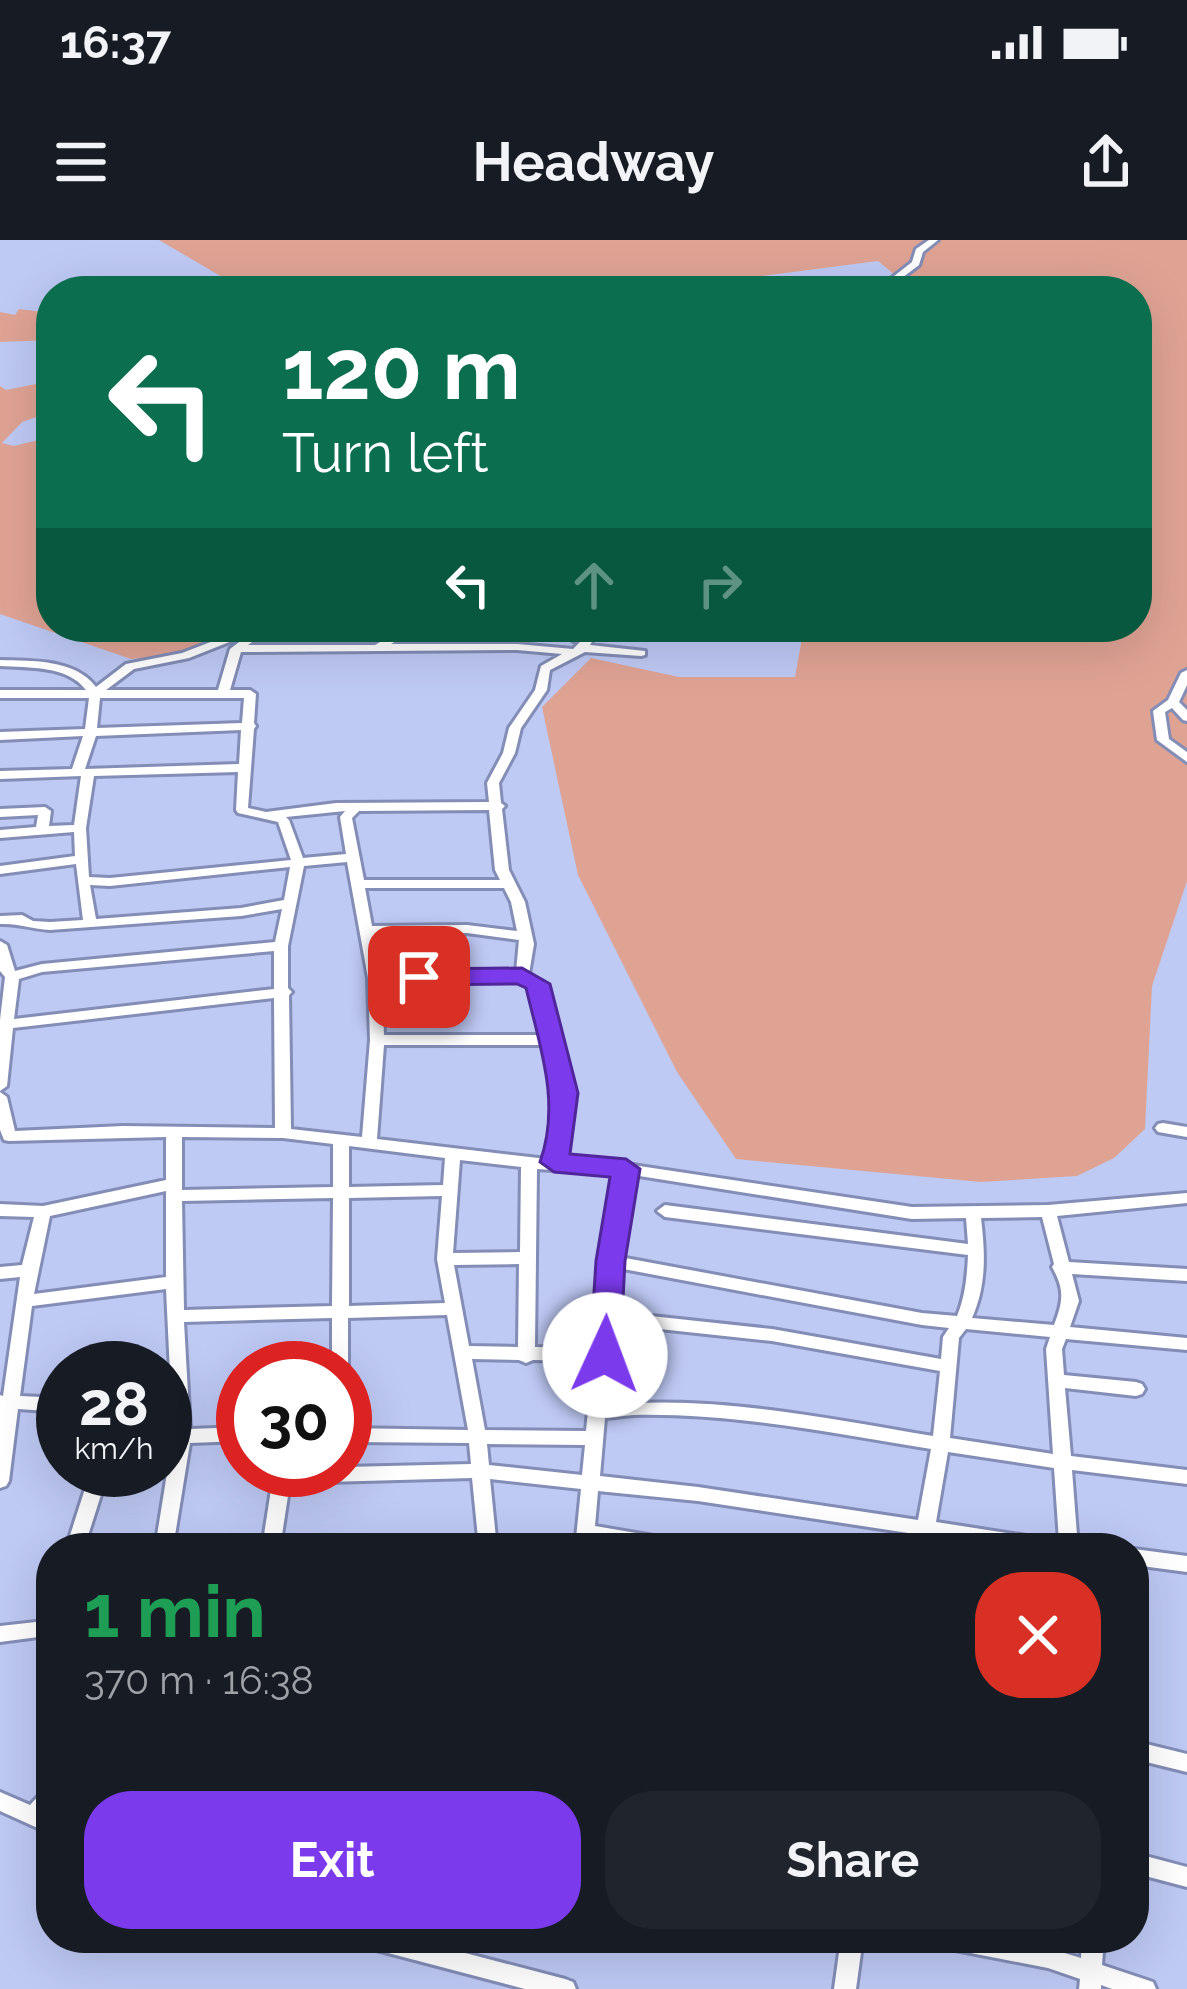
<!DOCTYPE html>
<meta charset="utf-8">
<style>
body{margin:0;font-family:Raleway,sans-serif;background:#20242c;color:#f1f3f6;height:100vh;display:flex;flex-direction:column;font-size:45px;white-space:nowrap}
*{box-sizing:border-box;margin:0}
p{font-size:39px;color:#9ea1a6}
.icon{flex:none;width:66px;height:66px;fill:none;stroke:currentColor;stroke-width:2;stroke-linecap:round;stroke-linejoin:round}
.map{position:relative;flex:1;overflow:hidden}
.panel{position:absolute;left:36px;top:1293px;width:1113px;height:420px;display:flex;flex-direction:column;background:#171b24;border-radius:48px;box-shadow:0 12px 48px #0002}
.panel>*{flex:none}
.top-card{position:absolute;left:36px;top:36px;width:1116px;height:366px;border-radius:48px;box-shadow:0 12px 48px #0002;background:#0b6e4f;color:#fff;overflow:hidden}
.speed{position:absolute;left:36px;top:1101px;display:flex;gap:24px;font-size:60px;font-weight:700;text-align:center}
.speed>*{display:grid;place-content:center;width:156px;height:156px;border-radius:50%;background:#171b24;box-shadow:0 12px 48px #0002;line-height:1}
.speed small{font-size:30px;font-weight:400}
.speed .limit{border:18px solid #d22;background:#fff;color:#111}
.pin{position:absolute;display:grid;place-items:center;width:102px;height:102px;color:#fff;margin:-51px;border-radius:24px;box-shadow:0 6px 18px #0006}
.me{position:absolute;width:132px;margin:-66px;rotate:2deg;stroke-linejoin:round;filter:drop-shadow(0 0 9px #0008)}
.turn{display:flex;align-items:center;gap:42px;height:252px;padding:0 48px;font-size:54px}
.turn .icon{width:156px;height:156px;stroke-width:2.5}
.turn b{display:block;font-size:84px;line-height:102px}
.lanes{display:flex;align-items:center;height:114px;padding:0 48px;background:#0003;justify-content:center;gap:60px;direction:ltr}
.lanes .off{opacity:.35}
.round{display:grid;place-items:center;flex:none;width:126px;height:126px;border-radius:48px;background:#20242c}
.head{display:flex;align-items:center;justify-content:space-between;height:204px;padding:0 48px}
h1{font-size:72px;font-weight:700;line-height:90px;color:#1e9e55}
.action{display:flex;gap:24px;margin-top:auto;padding:24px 48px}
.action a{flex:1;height:138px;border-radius:48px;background:#7c3aed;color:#fff;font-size:48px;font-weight:700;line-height:138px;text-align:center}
.action a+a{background:#20242c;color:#f1f3f6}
.status{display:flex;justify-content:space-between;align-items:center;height:84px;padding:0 60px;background:#171b24;direction:ltr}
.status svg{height:33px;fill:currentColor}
header{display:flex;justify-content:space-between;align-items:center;height:156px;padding:0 48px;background:#171b24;font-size:54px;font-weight:700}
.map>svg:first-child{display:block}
</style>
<div class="status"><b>16:37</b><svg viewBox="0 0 49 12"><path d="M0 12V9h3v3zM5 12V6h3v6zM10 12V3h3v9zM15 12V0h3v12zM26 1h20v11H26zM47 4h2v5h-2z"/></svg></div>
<header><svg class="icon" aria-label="menu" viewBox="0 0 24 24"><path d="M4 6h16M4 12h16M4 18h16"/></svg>Headway<svg class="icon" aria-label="share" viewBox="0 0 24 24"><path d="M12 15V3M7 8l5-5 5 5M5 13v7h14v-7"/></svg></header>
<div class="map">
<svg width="1187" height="1749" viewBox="0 0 1187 1749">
<rect width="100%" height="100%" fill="#bec9f4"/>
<!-- green -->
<g fill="#dfa394">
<polygon points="159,0 1187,0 1187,641 1152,746 1145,889 1114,918 1077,936 981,942 736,919 677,832 578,635 542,467 591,418 679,437 795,437 804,387 1137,387 1137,51 914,51 878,21 715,42 687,51 246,51"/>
<polygon points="19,69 51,73 51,100 0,102 0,72 15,75"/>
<polygon points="51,141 51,172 22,182 2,203 14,206 51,197 51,387 231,387 207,413 131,419 0,374 0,146 6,150"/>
</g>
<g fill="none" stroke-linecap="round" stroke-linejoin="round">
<defs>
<g id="street">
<polygon points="929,0 938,0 923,12 919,25 885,51 875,51 912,22 916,9"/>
<path d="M259 387H272L248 405H375L406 387H420L391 404H517L573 409 581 401H573L571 387H583V399L589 387H601L590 405 645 411V415L641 416 585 412 550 430 547 450 521 488 515 513 499 543 501 563 505 566 502 569 509 630 525 662 534 704 529 734 545 744C564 802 579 859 562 920L626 924 912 967 1048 965 1187 953V963L1057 976 1069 1022 1187 1029V1041L1072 1034 1079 1061 1070 1087 1187 1098V1110L1066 1099 1062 1109 1064 1135 1136 1142 1142 1144 1145 1149 1142 1154 1136 1156 1065 1148 1071 1216 1187 1230V1244L1072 1230 1078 1308H1008L933 1297 931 1308H913L915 1294 698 1261 598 1251 595 1286 683 1301 689 1303 692 1308H638L594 1301 593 1308H575L581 1249 490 1239 497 1308H479L472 1238 290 1243 280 1308H262L274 1230H345V1227L471 1224 469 1203 345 1202V1188L468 1190 447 1075 348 1078V1128L345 1133V1128H332V1078L184 1082 190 1189 243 1187V1201L190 1203 173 1308H155L173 1196 166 1049 32 1066 20 1156 63 1158V1172L18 1169 9 1241 6 1246 0 1248V1155L3 1156 20 1037 0 1039V1027L22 1025 34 977 0 976V964L43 966 166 940V897L9 901 4 900 0 890V852L7 857 15 891 123 886 275 888 274 758 13 788 7 846 0 851V780L5 737 0 731V701L7 705 15 731 42 724 275 702 282 669 241 676 50 690C32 689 18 683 0 684V676L22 675 33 681 50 682 83 680 76 624 0 634V626L75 616 74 592 0 598V590L36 587 38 575 0 577V569L45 567 51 571 49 586 74 585 81 536 0 539V531L72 529 83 496 0 500V492L85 489 89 458H0V450H86C67 425 29 428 0 426V420C33 421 75 419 96 447L126 424 182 413 234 393H242V397L189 418 134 429 106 450H218L230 409ZM517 410 562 414 541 426 535 450 509 488 503 513 487 543 489 562 336 563 266 572 248 568 254 489 256 486 254 483 256 454 250 450H230L241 412ZM100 458H244L242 483 97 488ZM241 490 239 524 85 529 96 496ZM238 532 236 570 238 573 278 582 291 620 110 638 89 637 86 588 94 536ZM489 570 495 630 500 640H364L352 578 359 571ZM345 571 340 577 346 614 303 618 289 580 286 577ZM347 622 368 738 370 800 362 897 291 889 289 755 292 752 288 748V706L304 626ZM290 627 284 660 241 668 96 679 90 645 110 646ZM365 648H504L511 662 517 691 467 685 372 686ZM467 693 519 700 516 732 381 734 374 694ZM274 711V749L14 779 19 739 42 732ZM520 740 532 746 546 795H384L382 742ZM384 805H548C556 844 558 880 547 919L377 899ZM182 897 283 898 333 904V947L182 950ZM349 906 445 918 443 945 349 947ZM460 920 521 927 520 1012 453 1013ZM537 929 617 934 603 1021 594 1108 535 1107ZM633 935 912 979 966 978 968 1004 665 965 657 971 665 977 968 1015C967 1037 965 1057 957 1076L922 1073 620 1017ZM166 951V1037L34 1054 50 976ZM442 956 437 1019 445 1063 349 1066V958ZM333 958 332 1066 184 1070 182 961ZM1042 977 1054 1024 1052 1027C1065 1050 1063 1061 1054 1085L972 1078C987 1045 985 1011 981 978ZM519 1024 518 1107 469 1106 454 1025ZM618 1028 922 1085 949 1088 943 1097 941 1119 772 1089 614 1072ZM613 1084 772 1101 940 1131 933 1196C825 1178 716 1155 606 1165L610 1120 613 1115 611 1111ZM966 1089 1050 1097 1046 1109 1053 1214 950 1198 959 1098ZM472 1119 519 1120 526 1123 533 1120 593 1121 586 1191 485 1190ZM633 1175C734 1173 832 1193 931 1209L918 1280 698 1247 600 1236 605 1178ZM487 1204 585 1205 582 1235 489 1225ZM948 1212 1054 1228 1059 1301 936 1282Z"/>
<polygon points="1187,430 1187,445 1179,462 1187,470 1187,481 1183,480 1172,468 1165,472 1169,499 1187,512 1187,522 1157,500 1153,471 1168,460 1181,433"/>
<polygon points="1163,883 1187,887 1187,897 1158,892 1155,888 1158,884"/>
<polygon points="91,1230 109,1230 84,1308 66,1308"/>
<polygon points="1134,1309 1187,1316 1187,1332 1134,1325"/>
<polygon points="51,1375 51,1393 46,1396 0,1402 0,1386 36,1382"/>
<polygon points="1134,1501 1187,1514 1187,1532 1134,1519"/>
<polygon points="51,1547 51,1570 48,1574 51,1575 51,1594 0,1571 0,1552 30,1565 44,1550"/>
<polygon points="1134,1613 1187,1627 1187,1647 1134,1633"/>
<polygon points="358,1698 408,1698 565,1739 573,1742 576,1749 525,1749 369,1708 361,1705"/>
<polygon points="841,1698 863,1698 856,1749 834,1749"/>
<polygon points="934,1698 997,1698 1048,1708 1081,1718 1082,1698 1104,1698 1102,1725 1153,1742 1156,1749 1112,1749 1101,1745 1101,1749 1079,1749 1080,1739 1048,1728 945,1708 937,1705"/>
</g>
</defs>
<!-- street casing -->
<use href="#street" stroke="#838db6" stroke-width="6"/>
<!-- street -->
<use href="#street" fill="#fff" fill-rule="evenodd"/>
</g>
<!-- route -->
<path fill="#7c3aed" stroke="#51269a" stroke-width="3" d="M522 728 550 744 578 853 570 914 626 919 640 929 625 1021 620 1115 616 1123H594L590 1115 596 1021 610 937 554 932 540 922C561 863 540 807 526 748L517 744 419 745 406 737 419 729Z"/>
</svg>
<div class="speed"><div>28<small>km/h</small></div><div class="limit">30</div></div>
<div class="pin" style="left:419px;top:737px;background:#d93025"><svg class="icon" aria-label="arrive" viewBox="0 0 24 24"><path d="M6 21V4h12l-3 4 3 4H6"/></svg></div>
<svg class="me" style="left:605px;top:1115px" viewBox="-20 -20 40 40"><circle r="19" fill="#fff"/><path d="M0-13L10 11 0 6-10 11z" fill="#7c3aed"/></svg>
<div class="top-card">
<div class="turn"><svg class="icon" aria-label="left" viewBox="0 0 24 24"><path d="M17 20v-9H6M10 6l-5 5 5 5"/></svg><div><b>120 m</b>Turn left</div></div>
<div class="lanes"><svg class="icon" aria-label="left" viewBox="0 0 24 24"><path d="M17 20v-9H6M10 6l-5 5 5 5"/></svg><svg class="icon off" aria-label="ahead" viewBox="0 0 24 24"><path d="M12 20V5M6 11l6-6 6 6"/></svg><svg class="icon off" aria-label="right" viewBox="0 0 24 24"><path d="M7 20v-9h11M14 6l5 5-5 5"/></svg></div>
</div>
<section class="panel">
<div class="head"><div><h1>1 min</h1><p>370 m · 16:38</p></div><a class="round" style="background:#d93025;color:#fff"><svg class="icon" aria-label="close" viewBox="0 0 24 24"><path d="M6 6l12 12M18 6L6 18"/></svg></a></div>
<div class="action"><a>Exit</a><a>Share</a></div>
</section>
</div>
